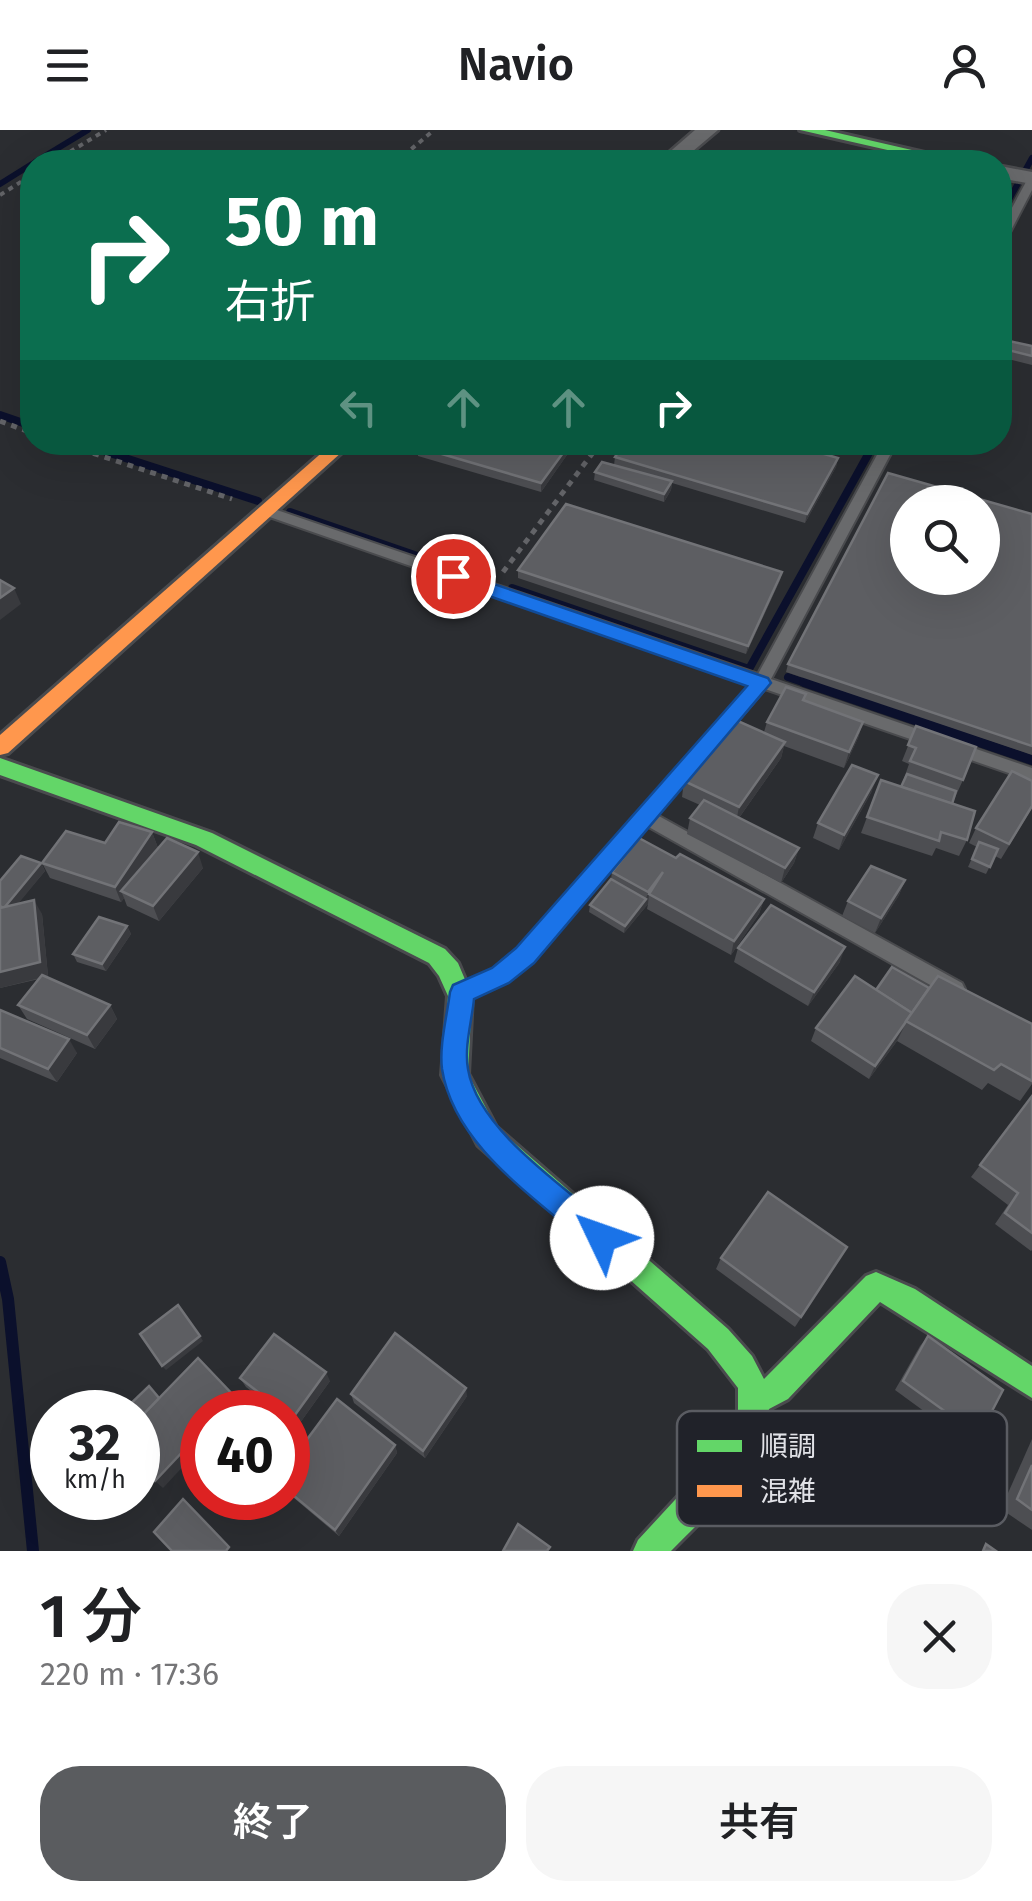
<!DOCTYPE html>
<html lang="ja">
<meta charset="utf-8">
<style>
body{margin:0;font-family:"Fira Sans","Noto Sans JP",sans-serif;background:#f6f6f6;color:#202124;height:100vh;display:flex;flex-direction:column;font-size:38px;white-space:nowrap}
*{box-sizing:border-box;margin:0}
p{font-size:32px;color:#757577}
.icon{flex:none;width:55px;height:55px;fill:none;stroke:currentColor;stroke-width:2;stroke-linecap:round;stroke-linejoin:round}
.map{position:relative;height:1421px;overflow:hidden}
.side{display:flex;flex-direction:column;background:#fff;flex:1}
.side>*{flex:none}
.top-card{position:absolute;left:20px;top:20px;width:992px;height:305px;border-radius:40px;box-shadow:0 10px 40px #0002;background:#0b6e4f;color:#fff;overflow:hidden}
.tools{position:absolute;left:890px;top:355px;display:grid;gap:20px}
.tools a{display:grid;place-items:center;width:110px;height:110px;border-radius:50%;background:#fff;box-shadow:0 10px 40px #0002;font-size:50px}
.speed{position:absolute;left:30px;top:1260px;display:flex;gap:20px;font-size:50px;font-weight:700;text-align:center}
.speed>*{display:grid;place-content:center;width:130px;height:130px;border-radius:50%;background:#fff;box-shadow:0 10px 40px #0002;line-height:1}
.speed small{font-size:25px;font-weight:400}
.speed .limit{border:15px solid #d22;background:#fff;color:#111}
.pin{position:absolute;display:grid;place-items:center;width:85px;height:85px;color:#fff;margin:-42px;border:5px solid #fff;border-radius:50%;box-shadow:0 2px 10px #0007}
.me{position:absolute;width:110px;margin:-55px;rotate:312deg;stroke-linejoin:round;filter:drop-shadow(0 0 8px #0008)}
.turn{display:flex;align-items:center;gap:35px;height:210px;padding:0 40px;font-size:45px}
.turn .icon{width:130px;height:130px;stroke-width:2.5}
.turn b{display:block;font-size:70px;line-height:85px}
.lanes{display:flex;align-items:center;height:95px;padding:0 40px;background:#0003;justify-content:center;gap:50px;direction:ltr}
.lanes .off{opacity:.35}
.round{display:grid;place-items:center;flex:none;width:105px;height:105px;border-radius:40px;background:#f6f6f6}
.headline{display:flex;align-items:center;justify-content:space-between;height:170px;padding:0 40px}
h1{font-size:60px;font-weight:600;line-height:75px}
.primary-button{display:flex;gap:20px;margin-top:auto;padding:20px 40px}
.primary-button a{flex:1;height:115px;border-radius:40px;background:#5a5c5f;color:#fff;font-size:40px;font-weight:600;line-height:115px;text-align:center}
.primary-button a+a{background:#f6f6f6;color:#202124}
header{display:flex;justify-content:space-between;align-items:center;height:130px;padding:0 40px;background:#fff;font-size:45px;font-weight:600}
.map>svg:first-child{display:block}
</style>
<header><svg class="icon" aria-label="menu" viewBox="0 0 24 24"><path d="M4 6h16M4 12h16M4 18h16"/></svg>Navio<svg class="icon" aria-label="person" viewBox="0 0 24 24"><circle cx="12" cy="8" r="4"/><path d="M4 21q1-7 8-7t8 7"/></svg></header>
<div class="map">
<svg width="1032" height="1421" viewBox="0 0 1032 1421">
<rect width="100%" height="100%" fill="#2b2d31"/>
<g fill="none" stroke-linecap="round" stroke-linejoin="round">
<!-- stream-far3 -->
<g stroke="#0b102c" stroke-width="6">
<polyline points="35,32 88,0"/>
<polyline points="0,54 32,34"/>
<polyline points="1000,86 1032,28"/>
</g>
<!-- stream-far2 -->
<g stroke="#0b102c" stroke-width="8">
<polyline points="0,285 32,296"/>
<polyline points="82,314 258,371"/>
<polyline points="290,382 481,448"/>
<polyline points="512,458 749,539 875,312"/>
<polyline points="788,547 811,555"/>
</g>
<!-- stream-far1 -->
<polyline stroke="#0b102c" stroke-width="10" points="804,552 1032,630"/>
<!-- stream -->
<polyline stroke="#0b102c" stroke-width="12" points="0,1132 8,1169 33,1421"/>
<defs>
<g id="lane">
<polygon points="1032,47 1032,60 1006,110 1000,113 1000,100 1027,50"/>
<polygon points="884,312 897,312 771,549 1032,638 1032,651 765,559 657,685 962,853 965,859 962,865 955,867 948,865 647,696 532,831 507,851 463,870 456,868 453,862 456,856 493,839 518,819 751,554 261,384 261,378 271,378 758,544"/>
</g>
<g id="street">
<polygon points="695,0 718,0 680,32 658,32"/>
<polygon points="1000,36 1032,42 1032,54 1000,48"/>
</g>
<g id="fast">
<polygon points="800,0 825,0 964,32 940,32"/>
<path d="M0 628 212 703 445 819 458 833 472 866 468 944 496 997 728 1199 752 1226 764 1249 866 1146 876 1142 915 1159 1032 1236V1268L880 1172 788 1269 769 1279C763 1336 709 1382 671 1421H633L638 1410 721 1320 738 1289V1258L708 1219 478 1015 442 945 448 866 439 846 429 833 196 715 0 645Z"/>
</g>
<polygon id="slow" points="334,312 353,312 8,623 0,625 0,605"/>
</defs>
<!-- lane casing -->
<use href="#lane" stroke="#4a4b4e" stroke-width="4"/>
<!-- street casing -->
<use href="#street" stroke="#4a4b4e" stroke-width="5"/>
<!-- fast casing -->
<use href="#fast" stroke="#4a4b4e" stroke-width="6"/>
<!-- slow casing -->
<use href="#slow" stroke="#4a4b4e" stroke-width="6"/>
<!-- path-far1 -->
<g stroke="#636468" stroke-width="4" stroke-dasharray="5 5" stroke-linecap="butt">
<polyline points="53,32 106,0"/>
<polyline points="396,32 434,0"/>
<polyline points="0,65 32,45"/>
</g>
<!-- path -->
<g stroke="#636468" stroke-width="5" stroke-dasharray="6 6" stroke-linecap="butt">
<polyline points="0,291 32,303"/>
<polyline points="59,312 232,369"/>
<polyline points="503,442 601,312"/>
</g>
<!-- lane -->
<use href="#lane" fill="#696a6c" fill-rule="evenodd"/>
<!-- street -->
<use href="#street" fill="#696a6c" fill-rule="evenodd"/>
<!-- fast -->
<use href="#fast" fill="#63d668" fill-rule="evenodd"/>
<!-- slow -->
<use href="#slow" fill="#ff974d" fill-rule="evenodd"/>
</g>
<!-- wall -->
<g fill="#4d4e52">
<polygon points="1000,209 1032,216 1032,235 1000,227"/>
<polygon points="576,312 541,362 418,326 418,317"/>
<polygon points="615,327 838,328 836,337 805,393 672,353 671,360 664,372 594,350 595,342 614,335"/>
<polygon points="1032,384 1032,625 786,542 788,534"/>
<polygon points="518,440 782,442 780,450 746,524 518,448"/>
<polygon points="804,571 863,592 858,608 844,638 784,616 781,628 739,688 799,718 794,733 781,753 687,704 690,688 700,675 682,667 684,651 764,602 767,592"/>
<polygon points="916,596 963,650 952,674 967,710 959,726 936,718 932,726 861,703 881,650 901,657 909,634 902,631"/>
<polygon points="872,661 839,720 813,708 818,693"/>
<polygon points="1032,678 1001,729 995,726 986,744 968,737 977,717 969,713 976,698"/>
<polygon points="152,702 158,718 203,738 159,791 127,776 124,768 121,772 50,748 42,733 105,713"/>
<polygon points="676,728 764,769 759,784 731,825 647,779 648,774 624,803 589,782 590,775 611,749 612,742"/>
<polygon points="41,733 45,741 18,773 42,784 48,846 46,847 110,875 117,889 95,919 27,889 18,875 39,849 0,858 0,751"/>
<polygon points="905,750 899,765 875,803 842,786 848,771"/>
<polygon points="127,796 131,804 106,841 77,832 73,824"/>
<polygon points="738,818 840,832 808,876 734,832"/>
<polygon points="929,858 1032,894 1032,954 1020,971 988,953 982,960 897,911 869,949 811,911 816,898 876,860"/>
<polygon points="0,880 77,923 57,952 0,928"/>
<polygon points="1032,966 1032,1120 1031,1121 995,1094 1008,1075 971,1047"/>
<polygon points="847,1117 795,1197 716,1139 721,1128"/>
<polygon points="928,1206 979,1306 969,1314 895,1260 920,1216"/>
<polygon points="240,1248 330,1251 297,1297 288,1290 288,1282 278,1282 246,1257"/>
<polygon points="351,1264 467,1266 425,1328 354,1273"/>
<polygon points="1032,1309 1032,1400 1001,1379"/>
<polygon points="395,1315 397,1323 339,1406 288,1363 288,1335"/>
</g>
<!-- shaded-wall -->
<g fill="#393a3e">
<polygon points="571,312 576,312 541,362 541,353"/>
<polygon points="838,328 836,337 805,393 807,384"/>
<polygon points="672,351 671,360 664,372 664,364"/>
<polygon points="782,442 780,450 746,524 748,516"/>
<polygon points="14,458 21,474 0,490 0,468"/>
<polygon points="863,592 858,608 844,638 849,622"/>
<polygon points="785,612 781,628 736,692 739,677"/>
<polygon points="878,645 872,661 839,720 844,705"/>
<polygon points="152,702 158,718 121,761 124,768 121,772 115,757"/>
<polygon points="799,718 794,733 781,753 785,738"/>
<polygon points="198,722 203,738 159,791 153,776"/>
<polygon points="41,733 45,741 9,785 4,778"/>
<polygon points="663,742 649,764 648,774 624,803 625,796 646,769 648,762"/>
<polygon points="905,750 899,765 875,803 881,788"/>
<polygon points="764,769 759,784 731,825 734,811"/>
<polygon points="34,770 42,784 48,846 0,858 0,842"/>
<polygon points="127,796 131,804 106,841 102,834"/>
<polygon points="845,817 840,832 808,876 814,862"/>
<polygon points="110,875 117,889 95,919 87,905"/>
<polygon points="904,897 897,911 869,949 875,936"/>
<polygon points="69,909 77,923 57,952 48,939"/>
<polygon points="200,1206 203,1211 166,1240 162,1236"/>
<polygon points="326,1242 330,1251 297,1297 292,1289"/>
<polygon points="466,1258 467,1266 425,1328 423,1321"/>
<polygon points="235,1267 241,1276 235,1282 220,1282"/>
<polygon points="202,1301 202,1316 163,1358 155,1351"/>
<polygon points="395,1315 397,1323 339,1406 335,1400"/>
</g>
<!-- building -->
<g fill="#5d5e62" stroke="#727377" stroke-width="2.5" fill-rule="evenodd">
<polygon points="1000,209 1032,216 1032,226 1000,218"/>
<polygon points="422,312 571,312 541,353 418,317"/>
<polygon points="625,312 783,312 838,328 807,384 615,327"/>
<polygon points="602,332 672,351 664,364 595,342"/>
<path d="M888 343 1032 384V616L788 534ZM908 372H982V448H908Z"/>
<polygon points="566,374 782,442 748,516 518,440"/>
<polygon points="0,450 14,458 0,468"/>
<polygon points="786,557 806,564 803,570 863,592 849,622 767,592"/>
<polygon points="731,588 785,612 739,677 684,651"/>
<polygon points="916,596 976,617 963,650 910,631 916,618 908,615"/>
<polygon points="852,635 878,645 844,705 818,693"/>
<polygon points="1012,641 1032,651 1032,676 1009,714 976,698"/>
<polygon points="907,644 956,661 952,674 901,657"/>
<polygon points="881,650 975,681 967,710 941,702 939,711 867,687"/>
<polygon points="704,670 799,718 785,738 690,688"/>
<polygon points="119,692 152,702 115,757 42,733 66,701 105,713"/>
<polygon points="167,708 198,722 153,776 121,761"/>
<polygon points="639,708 676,728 680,724 764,769 734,811 649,764 663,742 648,762 612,742"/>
<polygon points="979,712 998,719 990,737 972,729"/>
<polygon points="21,726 41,733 4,778 0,776 0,751"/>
<polygon points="871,736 905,750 881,788 848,771"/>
<polygon points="611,749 646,769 625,796 590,775"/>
<polygon points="34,770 40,832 0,842 0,778"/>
<polygon points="771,775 845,817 814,862 738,818"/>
<polygon points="99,787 127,796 102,834 73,824"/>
<polygon points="892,837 929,858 912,883 876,860"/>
<polygon points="42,845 110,875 87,905 18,875"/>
<polygon points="855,846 912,883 875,936 816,898"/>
<polygon points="938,846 1032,894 1032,951 1001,934 994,940 906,891"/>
<polygon points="0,880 69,909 48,939 0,918"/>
<polygon points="1032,966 1032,1103 1005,1083 1018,1063 980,1035"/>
<polygon points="768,1062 847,1117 801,1187 721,1128"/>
<polygon points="178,1175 200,1206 162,1236 140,1204"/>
<polygon points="395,1203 466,1258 423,1321 351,1264"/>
<polygon points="274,1204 326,1242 292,1289 288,1285 288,1282 284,1282 240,1248"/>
<polygon points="928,1206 1003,1260 979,1306 903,1251"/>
<polygon points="198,1228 235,1267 220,1282 202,1282 202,1301 155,1351 138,1332 138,1290"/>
<polygon points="149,1256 159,1268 138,1290 138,1282 122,1282"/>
<polygon points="337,1269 395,1315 335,1400 288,1361 288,1335"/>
<polygon points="1032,1335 1032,1380 1017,1369"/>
<polygon points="183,1369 229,1417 226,1421 172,1421 154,1402"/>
<polygon points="518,1394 550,1417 547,1421 503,1421"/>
<polygon points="986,1414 996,1421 983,1421"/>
</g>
<!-- route -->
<path fill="#1a73e8" stroke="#114b97" stroke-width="2.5" d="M453 440 768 548 771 553 534 833 509 853 474 869C472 890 464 917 468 939 478 1001 567 1058 612 1098L616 1108 612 1118 602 1122 592 1118C538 1069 454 1017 442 939 439 916 447 886 450 862L453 855 492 838 516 818 747 556 446 451 443 446Z"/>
<!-- legend -->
<rect x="677" y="1281" width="330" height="115" rx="15" fill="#202229" stroke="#5a5c62" stroke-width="2.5"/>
<rect x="697" y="1310" width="45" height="12" fill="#63d668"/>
<rect x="697" y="1355" width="45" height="12" fill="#ff974d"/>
<g font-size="28" fill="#e1e2e7">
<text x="760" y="1326">順調</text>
<text x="760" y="1371">混雑</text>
</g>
</svg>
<div class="tools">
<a><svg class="icon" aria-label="search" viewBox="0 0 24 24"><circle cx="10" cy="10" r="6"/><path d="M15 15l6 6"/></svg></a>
</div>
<div class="speed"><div>32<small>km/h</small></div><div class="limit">40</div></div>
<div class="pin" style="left:453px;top:446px;background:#d93025"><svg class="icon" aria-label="arrive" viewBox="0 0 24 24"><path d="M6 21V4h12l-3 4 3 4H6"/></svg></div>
<svg class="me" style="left:602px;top:1108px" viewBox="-20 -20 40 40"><circle r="19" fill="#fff"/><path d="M0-13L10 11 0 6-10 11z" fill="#1a73e8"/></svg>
<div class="top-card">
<div class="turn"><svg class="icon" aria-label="right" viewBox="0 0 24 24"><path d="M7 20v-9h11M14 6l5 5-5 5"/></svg><div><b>50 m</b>右折</div></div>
<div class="lanes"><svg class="icon off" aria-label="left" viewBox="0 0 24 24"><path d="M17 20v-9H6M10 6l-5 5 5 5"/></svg><svg class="icon off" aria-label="ahead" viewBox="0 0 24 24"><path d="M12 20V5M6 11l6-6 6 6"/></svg><svg class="icon off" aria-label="ahead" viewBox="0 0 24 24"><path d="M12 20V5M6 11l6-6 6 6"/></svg><svg class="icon" aria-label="right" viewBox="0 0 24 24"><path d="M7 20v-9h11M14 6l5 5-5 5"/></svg></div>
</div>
</div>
<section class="side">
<div class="headline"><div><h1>1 分</h1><p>220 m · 17:36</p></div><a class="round"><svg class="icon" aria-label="close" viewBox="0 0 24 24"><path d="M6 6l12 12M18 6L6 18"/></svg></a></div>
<div class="primary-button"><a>終了</a><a>共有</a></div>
</section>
